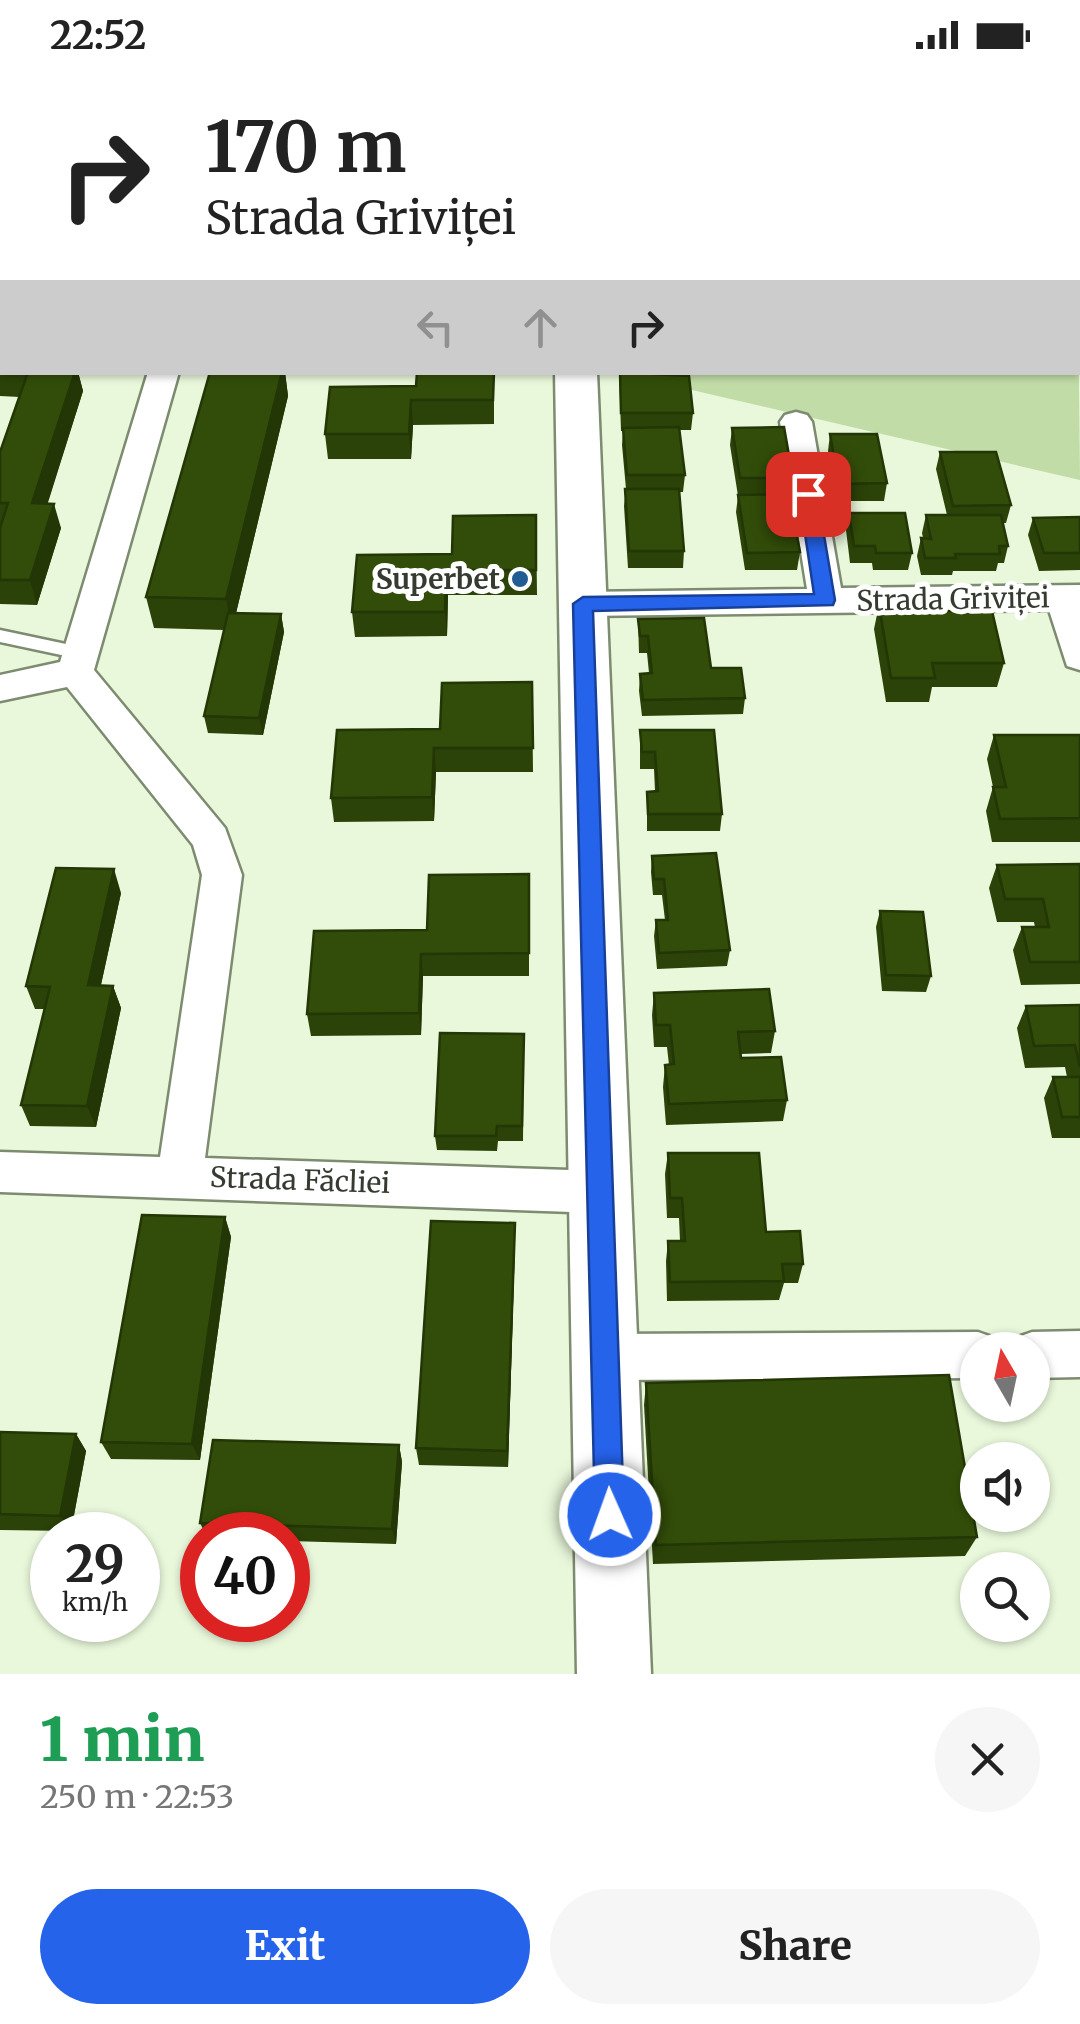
<!DOCTYPE html>
<meta charset="utf-8">
<style>
body{margin:0;font-family:Merriweather,serif;background:#f6f6f6;color:#222;height:100vh;display:flex;flex-direction:column;font-size:38px;white-space:nowrap}
*{box-sizing:border-box;margin:0}
p{font-size:32px;color:#767676}
.icon{flex:none;width:55px;height:55px;fill:none;stroke:currentColor;stroke-width:2;stroke-linecap:round;stroke-linejoin:round}
.map{position:relative;height:1604px;overflow:hidden}
.sheet{display:flex;flex-direction:column;background:#fff;flex:1}
.sheet>*{flex:none}
.banner{position:absolute;left:0px;top:0px;width:1080px;height:305px;box-shadow:0 2px 8px #0004;background:#fff;color:#222;overflow:hidden}
.needle{width:65px;rotate:351deg}
.buttons{position:absolute;left:960px;top:1262px;display:grid;gap:20px}
.buttons a{display:grid;place-items:center;width:90px;height:90px;border-radius:50%;background:#fff;box-shadow:0 2px 8px #0004;font-size:50px}
.speed{position:absolute;left:30px;top:1442px;display:flex;gap:20px;font-size:50px;font-weight:700;text-align:center}
.speed>*{display:grid;place-content:center;width:130px;height:130px;border-radius:50%;background:#fff;box-shadow:0 2px 8px #0004;line-height:1}
.speed small{font-size:25px;font-weight:400}
.speed .limit{border:15px solid #d22;background:#fff;color:#111}
.pin{position:absolute;display:grid;place-items:center;width:85px;height:85px;color:#fff;margin:-42px;border-radius:20px;box-shadow:0 5px 15px #0006}
.me{position:absolute;width:110px;margin:-55px;rotate:358deg;stroke-linejoin:round;filter:drop-shadow(0 0 8px #0008)}
.turn{display:flex;align-items:center;gap:35px;height:210px;padding:0 40px;font-size:45px}
.turn .icon{width:130px;height:130px;stroke-width:2.5}
.turn b{display:block;font-size:70px;line-height:85px}
.lanes{display:flex;align-items:center;height:95px;padding:0 40px;background:#0003;justify-content:center;gap:50px;direction:ltr}
.lanes .off{opacity:.35}
.round{display:grid;place-items:center;flex:none;width:105px;height:105px;border-radius:52px;background:#f6f6f6}
.overview{display:flex;align-items:center;justify-content:space-between;height:170px;padding:0 40px}
h1{font-size:60px;font-weight:800;line-height:75px;color:#1e9e55}
.primary-button{display:flex;gap:20px;margin-top:auto;padding:20px 40px}
.primary-button a{flex:1;height:115px;border-radius:60px;background:#2563eb;color:#fff;font-size:40px;font-weight:800;line-height:115px;text-align:center}
.primary-button a+a{background:#f6f6f6;color:#222}
.status{display:flex;justify-content:space-between;align-items:center;height:70px;padding:0 50px;background:#fff;direction:ltr}
.status svg{height:28px;fill:currentColor}
.map>svg:first-child{display:block}
</style>
<div class="status"><b>22:52</b><svg viewBox="0 0 49 12"><path d="M0 12V9h3v3zM5 12V6h3v6zM10 12V3h3v9zM15 12V0h3v12zM26 1h20v11H26zM47 4h2v5h-2z"/></svg></div>
<div class="map">
<svg width="1080" height="1604" viewBox="0 0 1080 1604">
<rect width="100%" height="100%" fill="#e9f8db"/>
<!-- green -->
<polygon fill="#c1dca7" points="1078,224 1080,410 619,303 1078,302"/>
<g fill="none" stroke-linecap="round" stroke-linejoin="round">
<defs>
<polygon id="lane" points="0,560 80,577 89,583 80,589 0,572"/>
<g id="street">
<polygon points="0,261 2,262 2,280 0,280"/>
<polygon points="148,302 179,302 94,600 225,758 242,805 205,1088 600,1101 616,1107 623,1122 616,1137 600,1143 0,1122 0,1082 160,1087 202,805 193,775 67,617 0,631 0,605 60,592"/>
<polygon points="796,342 807,345 812,352 841,518 1080,515 1080,600 1067,596 1049,540 583,546 571,543 565,534 571,525 583,522 807,519 780,352 785,345"/>
<polygon points="1080,1261 1080,1307 1032,1308 1032,1280 1010,1280 1015,1268 1032,1262"/>
<polygon points="978,1262 995,1268 1000,1280 978,1280 978,1308 605,1310 588,1304 581,1287 588,1270 605,1264"/>
</g>
<g id="secondary">
<polygon points="595,0 631,0 631,2 596,2"/>
<polygon points="555,302 597,302 651,1604 577,1604"/>
</g>
</defs>
<!-- lane casing -->
<use href="#lane" stroke="#7d8b70" stroke-width="5"/>
<!-- street casing -->
<use href="#street" stroke="#7d8b70" stroke-width="5"/>
<!-- secondary casing -->
<use href="#secondary" stroke="#7d8b70" stroke-width="5"/>
<!-- lane -->
<use href="#lane" fill="#fff" fill-rule="evenodd"/>
<!-- street -->
<use href="#street" fill="#fff" fill-rule="evenodd"/>
<!-- secondary -->
<use href="#secondary" fill="#fff" fill-rule="evenodd"/>
</g>
<!-- wall -->
<g fill="#2b4208">
<polygon points="194,0 258,0 257,2 195,2"/>
<rect x="505" y="0" width="77" height="2"/>
<polygon points="1036,0 1074,0 1073,2 1035,2"/>
<polygon points="1078,157 1080,157 1080,215 1078,214"/>
<polygon points="0,276 2,276 2,302 78,302 83,321 47,434 61,458 37,535 0,534 0,382 20,327 0,326"/>
<polygon points="210,302 285,302 288,326 236,543 281,544 284,562 263,665 208,663 204,646 224,560 154,558 146,527"/>
<polygon points="494,302 494,354 413,355 411,389 328,389 325,364 416,316"/>
<polygon points="619,302 693,343 691,360 679,360 685,405 683,422 679,422 684,481 683,498 628,498 624,436 626,419 622,375 623,361 621,361"/>
<polygon points="732,358 793,408 791,425 790,425 800,482 797,500 745,500 736,442 738,426 730,375"/>
<polygon points="830,364 887,413 884,431 836,431 828,381"/>
<polygon points="940,382 1011,435 1006,453 1003,453 1008,476 1004,493 998,493 996,501 953,501 952,505 921,505 917,486 921,468 923,468 922,463 926,445 947,445 936,399"/>
<polygon points="849,443 912,483 908,500 873,500 872,493 850,493 846,460"/>
<polygon points="536,445 537,525 448,525 447,566 355,567 352,542 452,484"/>
<polygon points="1080,447 1080,500 1039,501 1028,465 1033,448"/>
<polygon points="879,535 919,541 1004,593 997,617 932,617 929,632 886,632 874,559"/>
<polygon points="638,549 711,598 745,628 743,644 642,646 639,621 640,604 649,603 647,583 639,583"/>
<polygon points="532,612 533,702 436,702 434,751 334,752 331,728 440,659"/>
<polygon points="640,660 722,744 720,761 647,761 647,722 655,721 654,699 640,699"/>
<polygon points="994,665 1080,665 1080,772 992,772 986,741 993,717 987,689"/>
<polygon points="652,786 730,880 727,896 657,899 654,866 656,850 665,850 662,825 653,825 651,802"/>
<polygon points="1080,794 1080,914 1021,915 1013,880 1022,857 1035,857 1034,852 997,852 989,818 997,795"/>
<polygon points="529,804 529,906 423,906 421,965 311,966 307,944 427,860"/>
<polygon points="121,823 101,915 113,916 121,938 96,1057 30,1056 21,1035 44,939 35,939 26,916"/>
<polygon points="880,841 931,906 926,922 882,921 876,857"/>
<polygon points="654,923 775,961 771,983 741,984 741,988 787,1030 783,1051 666,1055 663,1017 665,995 669,995 667,977 654,977 652,945"/>
<polygon points="1080,935 1080,1068 1052,1068 1044,1028 1053,1007 1067,1007 1065,997 1025,998 1017,958 1026,936"/>
<polygon points="524,964 523,1071 498,1071 497,1081 437,1080 435,1066"/>
<polygon points="668,1083 803,1194 798,1213 784,1213 779,1230 667,1231 666,1191 668,1171 680,1171 679,1148 667,1148 665,1104"/>
<polygon points="225,1147 231,1167 200,1390 111,1389 101,1372"/>
<polygon points="515,1173 508,1397 419,1395 416,1378"/>
<polygon points="646,1313 977,1467 965,1486 653,1494 644,1335"/>
<polygon points="0,1362 76,1364 86,1381 71,1461 0,1460"/>
<polygon points="399,1375 402,1392 396,1474 288,1471 288,1465 206,1465 200,1453"/>
</g>
<!-- shaded-wall -->
<g fill="#233606">
<polygon points="75,302 78,302 83,321 40,458 32,433"/>
<polygon points="282,302 285,302 288,326 232,560 226,529"/>
<polygon points="411,330 413,355 411,389 409,364"/>
<polygon points="54,434 61,458 37,535 30,510"/>
<polygon points="446,500 448,525 447,566 445,542"/>
<polygon points="281,544 284,562 263,665 259,648"/>
<polygon points="434,678 436,702 434,751 432,727"/>
<polygon points="114,799 121,823 96,937 88,915"/>
<polygon points="421,884 423,906 421,965 419,943"/>
<polygon points="113,916 121,938 96,1057 87,1036"/>
<polygon points="225,1147 231,1167 200,1390 192,1374"/>
<polygon points="515,1153 515,1173 508,1397 507,1381"/>
<polygon points="76,1364 86,1381 71,1461 60,1446"/>
<polygon points="399,1375 402,1392 396,1474 392,1459"/>
</g>
<!-- building -->
<g fill="#324d09" stroke="#233606" stroke-width="2.5">
<polygon points="349,0 392,0 391,2"/>
<polygon points="648,0 674,0 689,1 689,2 647,2"/>
<rect x="1078" y="157" width="2" height="40"/>
<rect x="0" y="276" width="2" height="26"/>
<polygon points="28,302 75,302 32,433 54,434 30,510 0,510 0,458 8,433 0,433 0,382"/>
<polygon points="210,302 282,302 226,529 146,527"/>
<polygon points="417,302 494,302 493,330 411,330 409,364 325,364 330,317 416,316"/>
<polygon points="620,302 689,306 693,343 621,343"/>
<polygon points="679,357 685,405 627,405 623,358"/>
<polygon points="784,357 793,408 740,408 732,358"/>
<polygon points="830,364 877,364 887,413 839,414"/>
<polygon points="940,382 996,382 1011,435 953,436"/>
<polygon points="625,419 679,419 684,481 629,481"/>
<polygon points="789,424 800,482 747,483 738,425"/>
<polygon points="849,443 905,443 912,483 876,483 875,476 854,476"/>
<polygon points="536,445 536,500 446,500 445,542 352,542 357,485 452,484 453,446"/>
<polygon points="926,445 1001,445 1008,476 999,476 1000,484 955,484 956,488 925,488 921,468 931,469"/>
<polygon points="1080,447 1080,483 1044,483 1033,448"/>
<polygon points="879,535 918,535 919,541 992,541 1004,593 932,593 935,608 891,608"/>
<polygon points="228,543 281,544 259,648 204,646"/>
<polygon points="704,548 711,598 741,598 745,628 643,630 640,604 652,603 648,566 640,566 638,549"/>
<polygon points="532,612 533,678 434,678 432,727 331,728 337,660 440,659 442,613"/>
<polygon points="640,660 714,660 722,744 648,744 647,722 658,721 655,682 642,682"/>
<polygon points="994,665 1080,665 1080,748 1000,749 993,717 1006,717"/>
<polygon points="716,783 730,880 659,883 656,850 668,850 664,809 654,809 652,786"/>
<polygon points="1080,794 1080,892 1030,892 1022,857 1049,857 1043,829 1005,829 997,795"/>
<polygon points="56,798 114,799 88,915 113,916 87,1036 21,1035 50,917 26,916"/>
<polygon points="529,804 529,883 421,884 419,943 307,944 314,861 427,860 429,805"/>
<polygon points="880,841 923,842 931,906 886,905"/>
<polygon points="769,919 775,961 738,962 741,988 781,987 787,1030 669,1034 665,995 674,994 670,955 656,955 654,923"/>
<polygon points="1080,935 1080,997 1075,975 1034,976 1026,936"/>
<polygon points="440,963 524,964 522,1056 497,1056 496,1066 435,1066"/>
<polygon points="1053,1007 1080,1007 1080,1047 1062,1047"/>
<polygon points="668,1083 759,1083 766,1162 800,1161 803,1194 782,1194 784,1211 670,1212 668,1171 685,1171 682,1128 670,1128"/>
<polygon points="142,1145 225,1147 192,1374 101,1372"/>
<polygon points="431,1151 515,1153 507,1381 416,1378"/>
<polygon points="949,1305 977,1467 656,1475 646,1313"/>
<polygon points="0,1362 76,1364 60,1446 0,1444"/>
<polygon points="213,1370 399,1375 392,1459 200,1453"/>
</g>
<!-- route -->
<polygon fill="#2563eb" stroke="#184099" stroke-width="2.5" points="808,417 817,424 835,530 833,535 593,541 624,1445 620,1456 610,1460 599,1456 595,1445 573,534 583,527 814,524 799,424"/>
<!-- markers -->
<circle fill="#215c93" stroke="#fff" stroke-width="4" cx="520" cy="509" r="10"/>
<g text-anchor="middle" stroke-width="10" stroke-linejoin="round" paint-order="stroke">
<!-- poi labels -->
<g font-size="28" font-weight="bold" fill="#353b30" stroke="#fff" text-anchor="end">
<text x="500" y="519">Superbet</text>
</g>
<!-- street labels -->
<g font-size="28" fill="#353b30" stroke="#fff">
<text transform="translate(953 529) rotate(-1)" y="10">Strada Griviței</text>
<text transform="translate(300 1110) rotate(2)" y="10">Strada Făcliei</text>
</g>
</g>
</svg>
<div class="buttons">
<a><svg class="needle" viewBox="-14 -14 28 28"><path d="M0-13l5 13h-10z" fill="#e53935"/><path d="M0 13l5-13h-10z" fill="#767676"/></svg></a>
<a><svg class="icon" aria-label="sound" viewBox="0 0 24 24"><path d="M4 9h4l5-4v14l-5-4H4zM17 9q2 3 0 6"/></svg></a>
<a><svg class="icon" aria-label="search" viewBox="0 0 24 24"><circle cx="10" cy="10" r="6"/><path d="M15 15l6 6"/></svg></a>
</div>
<div class="speed"><div>29<small>km/h</small></div><div class="limit">40</div></div>
<div class="pin" style="left:808px;top:424px;background:#d93025"><svg class="icon" aria-label="arrive" viewBox="0 0 24 24"><path d="M6 21V4h12l-3 4 3 4H6"/></svg></div>
<svg class="me" style="left:610px;top:1445px" viewBox="-20 -20 40 40"><circle r="17" fill="#2563eb" stroke="#fff" stroke-width="3"/><path d="M0-11L8 9 0 5-8 9z" fill="#fff"/></svg>
<div class="banner">
<div class="turn"><svg class="icon" aria-label="right" viewBox="0 0 24 24"><path d="M7 20v-9h11M14 6l5 5-5 5"/></svg><div><b>170 m</b>Strada Griviței</div></div>
<div class="lanes"><svg class="icon off" aria-label="left" viewBox="0 0 24 24"><path d="M17 20v-9H6M10 6l-5 5 5 5"/></svg><svg class="icon off" aria-label="ahead" viewBox="0 0 24 24"><path d="M12 20V5M6 11l6-6 6 6"/></svg><svg class="icon" aria-label="right" viewBox="0 0 24 24"><path d="M7 20v-9h11M14 6l5 5-5 5"/></svg></div>
</div>
</div>
<section class="sheet">
<div class="overview"><div><h1>1 min</h1><p>250 m · 22:53</p></div><a class="round"><svg class="icon" aria-label="close" viewBox="0 0 24 24"><path d="M6 6l12 12M18 6L6 18"/></svg></a></div>
<div class="primary-button"><a>Exit</a><a>Share</a></div>
</section>
